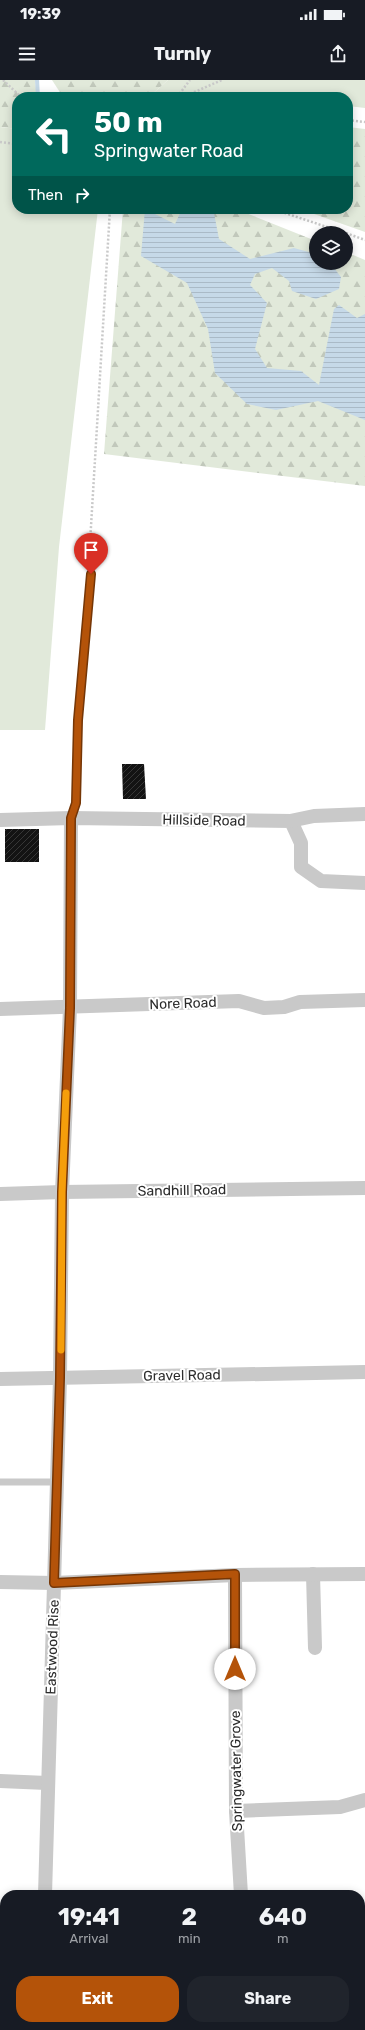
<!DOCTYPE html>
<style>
body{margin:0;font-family:Rubik,sans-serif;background:#20242c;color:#f1f3f6;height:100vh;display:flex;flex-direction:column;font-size:15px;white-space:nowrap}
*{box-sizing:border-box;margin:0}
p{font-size:13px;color:#9ea1a6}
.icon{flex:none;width:22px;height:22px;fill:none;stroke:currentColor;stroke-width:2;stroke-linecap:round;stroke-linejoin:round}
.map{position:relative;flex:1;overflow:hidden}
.details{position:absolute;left:0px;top:1810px;width:365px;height:140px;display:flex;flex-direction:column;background:#171b24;border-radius:16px 16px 0 0;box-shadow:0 2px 10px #0003}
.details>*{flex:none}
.top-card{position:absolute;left:12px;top:12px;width:341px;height:122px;border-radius:16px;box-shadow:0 2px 10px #0003;background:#00695c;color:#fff;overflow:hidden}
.controls{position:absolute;left:309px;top:146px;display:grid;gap:8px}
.controls a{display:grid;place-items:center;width:44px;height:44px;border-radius:50%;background:#171b24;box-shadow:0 2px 10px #0003;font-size:20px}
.pin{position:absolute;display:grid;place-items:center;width:34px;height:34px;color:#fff;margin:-41px -17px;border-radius:50% 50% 50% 0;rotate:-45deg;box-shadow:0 0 4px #0007}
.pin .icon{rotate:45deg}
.me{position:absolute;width:44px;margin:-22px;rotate:0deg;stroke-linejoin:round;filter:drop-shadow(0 0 3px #0008)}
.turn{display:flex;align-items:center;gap:14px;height:84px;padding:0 16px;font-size:18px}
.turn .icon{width:52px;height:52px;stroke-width:2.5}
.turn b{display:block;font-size:28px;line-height:34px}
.then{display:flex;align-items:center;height:38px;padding:0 16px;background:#0003;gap:8px;font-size:15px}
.eta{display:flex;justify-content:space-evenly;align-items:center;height:68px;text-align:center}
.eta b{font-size:24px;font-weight:700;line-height:28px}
.primary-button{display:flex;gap:8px;margin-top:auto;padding:8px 16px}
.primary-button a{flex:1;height:46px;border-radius:16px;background:#b45309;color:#fff;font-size:16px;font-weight:700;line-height:46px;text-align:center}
.primary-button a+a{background:#20242c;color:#f1f3f6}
.status{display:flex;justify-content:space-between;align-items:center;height:28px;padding:0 20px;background:#171b24;direction:ltr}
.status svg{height:11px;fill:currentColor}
header{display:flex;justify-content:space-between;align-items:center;height:52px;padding:0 16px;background:#171b24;font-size:18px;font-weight:700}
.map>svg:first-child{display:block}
</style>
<div class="status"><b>19:39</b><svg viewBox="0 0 49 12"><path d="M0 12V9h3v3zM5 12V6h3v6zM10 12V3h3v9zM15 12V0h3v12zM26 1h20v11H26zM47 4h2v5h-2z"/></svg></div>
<header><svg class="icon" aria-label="menu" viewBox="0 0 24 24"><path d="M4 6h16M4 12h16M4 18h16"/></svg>Turnly<svg class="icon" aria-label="share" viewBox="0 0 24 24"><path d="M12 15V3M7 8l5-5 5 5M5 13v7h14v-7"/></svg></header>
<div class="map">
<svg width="365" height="1950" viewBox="0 0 365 1950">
<defs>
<pattern id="forest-firs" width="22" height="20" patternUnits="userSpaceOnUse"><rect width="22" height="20" fill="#e1e9da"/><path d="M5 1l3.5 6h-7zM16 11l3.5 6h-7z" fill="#c1c8bb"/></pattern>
<pattern id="water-rules" width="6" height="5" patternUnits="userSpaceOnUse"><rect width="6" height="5" fill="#c6d9e8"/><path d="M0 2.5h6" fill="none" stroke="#aabac7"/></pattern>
<pattern id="building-hatch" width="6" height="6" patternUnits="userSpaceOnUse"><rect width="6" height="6" fill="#131313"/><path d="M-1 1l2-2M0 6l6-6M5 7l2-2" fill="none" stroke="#363636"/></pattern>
</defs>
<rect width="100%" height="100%" fill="#fff"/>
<!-- green -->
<g fill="#e1e9da">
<polygon points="168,0 365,0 365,28 348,26 348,17 149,17"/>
<polygon points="0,47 17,49 17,129 98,129 59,467 45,650 0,650"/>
</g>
<!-- forest -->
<g fill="url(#forest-firs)">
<polygon points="0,0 35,0 37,17 17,17 17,49 0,47"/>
<polygon points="52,0 168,0 149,17 63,17"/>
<polygon points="348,47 365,49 365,152 300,129 348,129"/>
<polygon points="123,129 236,129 316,161 316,183 346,183 346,172 365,180 365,406 104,374"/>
</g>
<!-- water -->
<polygon fill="url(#water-rules)" points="145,129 175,144 182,129 200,129 214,133 219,159 250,179 294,168 316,174 316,183 330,183 341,197 339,209 316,219 292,211 289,201 272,188 255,194 250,205 267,223 255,269 267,288 301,291 319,305 334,229 339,225 357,238 365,234 365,340 318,321 276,330 247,324 215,293 208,249 187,203 141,176"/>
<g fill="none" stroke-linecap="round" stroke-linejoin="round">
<!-- stream -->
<polyline stroke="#c6d9e8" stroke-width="4" points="37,0 38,17"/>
</g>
<!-- building -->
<g fill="url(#building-hatch)">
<polygon points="122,684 144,684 146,719 123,719"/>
<rect x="5" y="749" width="34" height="33"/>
</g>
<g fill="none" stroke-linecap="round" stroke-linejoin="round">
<!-- path -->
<g stroke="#c9c9c9" stroke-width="2.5" stroke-dasharray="2 2" stroke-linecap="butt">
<polyline points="3,0 21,17"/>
<polyline points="177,17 190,0"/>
<polyline points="183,17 222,0"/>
<polyline points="348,40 365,42"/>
<polyline points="0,62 17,64"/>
<polyline points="273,129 345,153"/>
<polyline points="346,153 365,160"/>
<polyline points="91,472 90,463 110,129"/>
<polyline points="241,1945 242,1950"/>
</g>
<!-- lane -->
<g stroke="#c9c9c9" stroke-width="7">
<polyline points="71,738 76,723 78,640 92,480"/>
<polyline points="0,1402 57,1402"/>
<polyline points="329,1945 329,1950"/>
<polyline points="159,1950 159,1945"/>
</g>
<!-- street -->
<g stroke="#c9c9c9" stroke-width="14">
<polyline points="0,740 71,738 291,741 301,763 301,787 321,801 365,803"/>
<polyline points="290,741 314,736 365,734"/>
<polyline points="0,929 239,921 264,928 284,927 300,922 365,920"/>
<polyline points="0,1114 62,1112 365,1108"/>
<polyline points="0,1299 365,1292"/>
<polyline points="313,1494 315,1568"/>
<polyline points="235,1495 236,1731 241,1815"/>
<polyline points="0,1502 54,1503 235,1495 365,1494"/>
<polyline points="0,1701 47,1703"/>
<polyline points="236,1731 340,1727 365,1720"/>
<polyline points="45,1815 60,1298 62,1112 70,928 71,738"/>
<polyline points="41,1950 41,1945"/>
</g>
<!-- primary -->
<polyline stroke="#a4a4a4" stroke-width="22" points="0,1950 4,1950"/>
</g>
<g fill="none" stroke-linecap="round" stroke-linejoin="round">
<defs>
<polyline id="route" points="91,494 78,640 76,723 71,738 70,928 62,1112 60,1298 54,1503 235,1494 235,1589"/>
</defs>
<!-- route casing -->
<use href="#route" stroke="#753606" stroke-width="10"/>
<!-- route -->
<use href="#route" stroke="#b45309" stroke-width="7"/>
<!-- slow -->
<polyline stroke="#f59e0b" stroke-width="7" points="61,1270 62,1112 66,1013"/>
</g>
<g text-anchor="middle" stroke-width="4" stroke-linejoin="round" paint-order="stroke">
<!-- street labels -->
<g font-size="14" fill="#2c2c2c" stroke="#fff">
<text transform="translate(204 740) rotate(1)" y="5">Hillside Road</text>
<text transform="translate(183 923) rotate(-2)" y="5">Nore Road</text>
<text transform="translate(182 1110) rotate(-1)" y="5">Sandhill Road</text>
<text transform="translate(182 1295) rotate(-1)" y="5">Gravel Road</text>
<text transform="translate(52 1567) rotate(-88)" y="5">Eastwood Rise</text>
<text transform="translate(236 1691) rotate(-91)" y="5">Springwater Grove</text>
</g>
</g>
</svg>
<div class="controls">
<a><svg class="icon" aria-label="layers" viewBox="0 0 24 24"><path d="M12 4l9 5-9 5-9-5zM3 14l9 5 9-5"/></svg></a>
</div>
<div class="pin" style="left:91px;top:494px;background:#d93025"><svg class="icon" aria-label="arrive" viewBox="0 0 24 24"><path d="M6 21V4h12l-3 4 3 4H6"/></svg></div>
<svg class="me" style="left:235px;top:1589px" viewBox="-20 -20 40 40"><circle r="19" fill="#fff"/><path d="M0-13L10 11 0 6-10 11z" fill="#b45309"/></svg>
<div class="top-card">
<div class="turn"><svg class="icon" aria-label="left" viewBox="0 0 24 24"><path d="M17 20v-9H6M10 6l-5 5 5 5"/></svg><div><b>50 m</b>Springwater Road</div></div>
<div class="then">Then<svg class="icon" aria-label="right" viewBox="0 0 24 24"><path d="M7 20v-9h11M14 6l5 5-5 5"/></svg></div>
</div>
<section class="details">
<div class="eta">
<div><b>19:41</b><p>Arrival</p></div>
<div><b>2</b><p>min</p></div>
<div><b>640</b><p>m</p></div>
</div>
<div class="primary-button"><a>Exit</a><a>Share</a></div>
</section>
</div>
